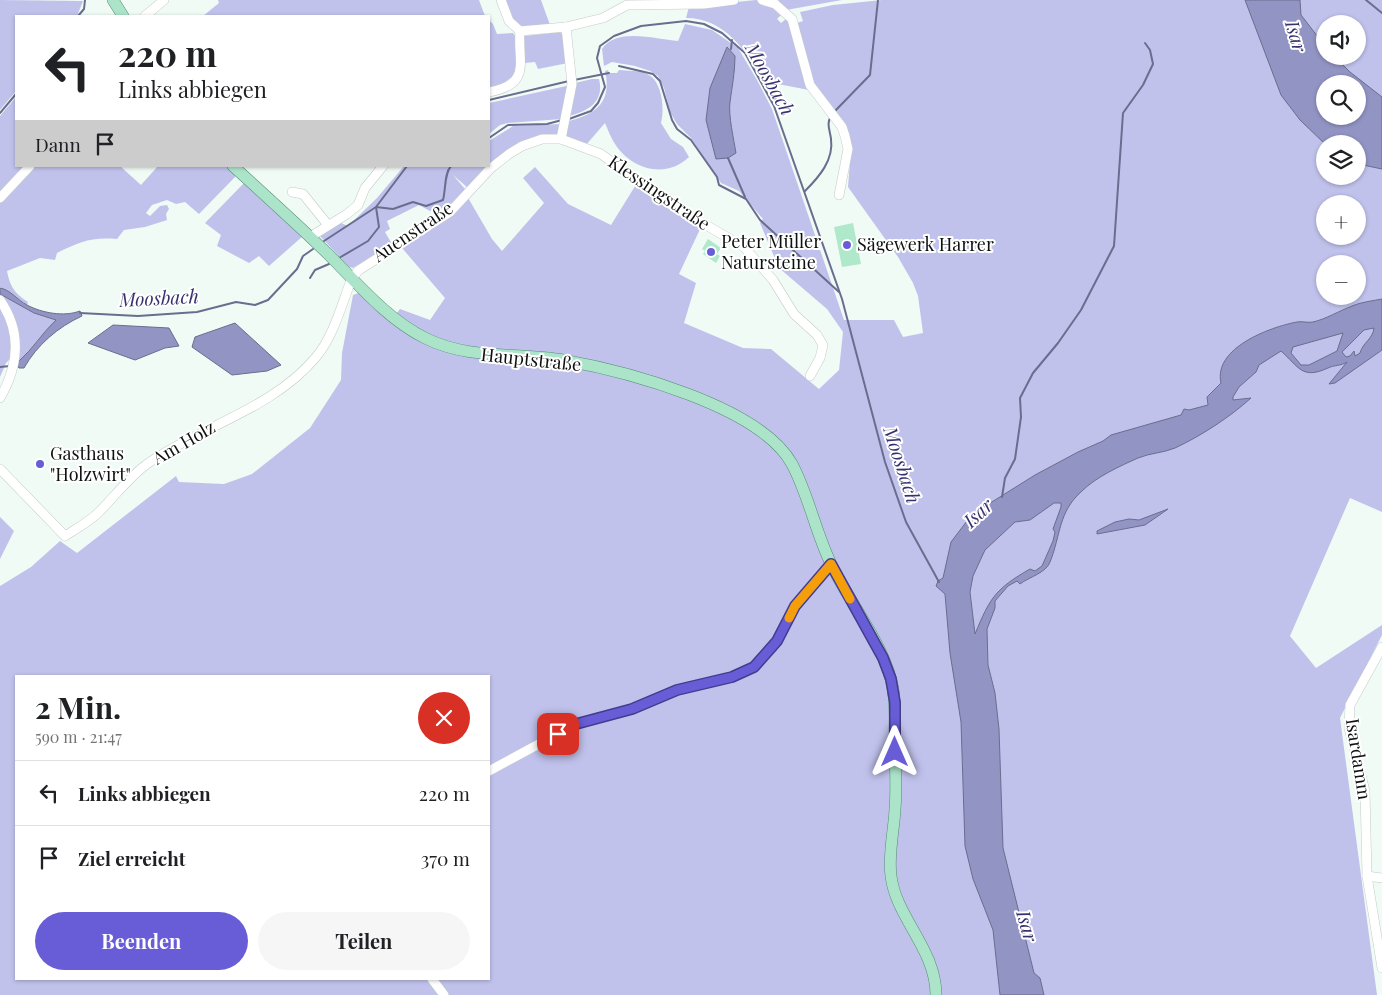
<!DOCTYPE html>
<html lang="de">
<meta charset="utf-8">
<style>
body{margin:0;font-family:"Playfair Display",serif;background:#f6f6f6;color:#202124;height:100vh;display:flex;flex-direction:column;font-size:19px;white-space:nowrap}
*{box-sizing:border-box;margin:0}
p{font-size:16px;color:#757577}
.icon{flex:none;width:28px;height:28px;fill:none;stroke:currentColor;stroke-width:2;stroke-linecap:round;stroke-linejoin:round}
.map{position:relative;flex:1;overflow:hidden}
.panel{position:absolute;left:15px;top:675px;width:475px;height:305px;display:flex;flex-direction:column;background:#fff;border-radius:0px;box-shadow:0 1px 4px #0004}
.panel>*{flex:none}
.guide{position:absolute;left:15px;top:15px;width:475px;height:152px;border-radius:0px;box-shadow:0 1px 4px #0004;background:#fff;color:#202124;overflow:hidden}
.tools{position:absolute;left:1316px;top:15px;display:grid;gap:10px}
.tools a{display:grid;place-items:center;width:50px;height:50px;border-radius:50%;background:#fff;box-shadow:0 1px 4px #0004;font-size:25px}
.pin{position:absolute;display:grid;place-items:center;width:42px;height:42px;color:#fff;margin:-21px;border-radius:10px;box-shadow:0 2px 8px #0006}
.me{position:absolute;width:55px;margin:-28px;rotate:0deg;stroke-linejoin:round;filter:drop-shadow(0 0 4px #0008)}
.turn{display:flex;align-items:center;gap:18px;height:105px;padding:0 20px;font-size:22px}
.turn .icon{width:65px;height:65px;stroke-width:2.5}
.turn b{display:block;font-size:35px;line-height:42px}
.then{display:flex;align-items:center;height:48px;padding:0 20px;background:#0003;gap:10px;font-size:19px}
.round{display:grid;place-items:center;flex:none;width:52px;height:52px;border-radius:26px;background:#f6f6f6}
.headline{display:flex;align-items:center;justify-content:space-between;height:85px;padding:0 20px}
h1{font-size:30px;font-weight:700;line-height:38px}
.cta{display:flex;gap:10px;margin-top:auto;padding:10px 20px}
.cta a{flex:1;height:58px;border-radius:30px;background:#695dd7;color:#fff;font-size:20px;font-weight:700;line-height:58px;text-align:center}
.cta a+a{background:#f6f6f6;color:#202124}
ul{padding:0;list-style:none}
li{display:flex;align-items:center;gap:15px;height:65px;padding:0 20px;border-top:1px solid #e0e0e0}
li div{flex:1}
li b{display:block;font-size:19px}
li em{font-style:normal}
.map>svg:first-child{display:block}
</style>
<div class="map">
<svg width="1382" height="995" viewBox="0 0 1382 995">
<rect width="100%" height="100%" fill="#f1fbf5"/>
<!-- green -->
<g fill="#c1c2ec" fill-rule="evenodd">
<polygon points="0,0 83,1 77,16 16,16 16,91 0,110"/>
<polygon points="218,0 479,0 485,16 203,16 219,3"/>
<path d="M504 0H541L550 25C516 29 518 31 504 0Z"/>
<path d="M756 0 770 5 781 15 777 19 781 23 786 19 788 21 809 90 778 84 769 90C750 57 728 18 686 18L689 7Z"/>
<polygon points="779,0 842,0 786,10 778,3"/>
<path d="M882 0H1382V342L1364 362 1382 350V512L1350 498 1290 636 1316 668 1382 625V635L1340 718 1377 995H0V586L31 567 60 541 77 553 176 476 179 482 224 484 252 474 310 428 341 380 342 353 353 295 361 292 392 319 400 309 430 320 445 298 402 248 403 244 467 196 492 239 502 251 544 203 523 178 535 167 568 204 611 225 637 183 702 225 679 274 696 283 684 323 743 348 771 349 819 389 839 370 843 332 827 309 779 268 760 223 763 219 739 191 721 183 691 138 677 124 670 112 664 88 658 76 650 71 635 66 612 62 604 66 602 49C616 27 656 39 678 41L685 24 712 30 738 48 757 80 772 109 844 320H894L903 337 923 333 918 296 913 283 898 257 848 187 851 149 817 94 794 24 803 21 800 12 833 5ZM1325 24H1358V56H1325ZM1325 84H1358V116H1325ZM1325 144H1358V176H1325ZM1325 204H1358V236H1325ZM1325 264H1358V296H1325ZM16 676H489V979H16Z"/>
<polygon points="489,20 493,24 497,34 513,33 516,37 517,73 500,86 489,88"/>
<polygon points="560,32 563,35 568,63 538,69 535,62 525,63 524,36"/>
<path d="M608 70 609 73H617L619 70C628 71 639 70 647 74 662 80 665 109 661 123L671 139 683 147 689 157C666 179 632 170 615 144 611 138 608 130 605 123L585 146 566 136 569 121C597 114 612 101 605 71Z"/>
<path d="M592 79H599C605 102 587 112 568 116L575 83Z"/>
<polygon points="571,85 562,119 508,123 500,125 489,134 489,103"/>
<polygon points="16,97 16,166 26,166 0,195 0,116"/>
<polygon points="562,124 559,133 554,136 489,165 489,141 513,126"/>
<path d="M32 166H120L141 185 158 166H230L237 173 235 177 199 214 185 202 176 204 167 200 152 205 146 213 150 216 160 206 167 205 169 209 166 214 167 220 145 227 124 230 117 239C90 237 80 242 57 253L55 260 40 258 7 271C10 286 14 293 28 302L27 305 0 287V202Z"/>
<polygon points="404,166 487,166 468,188 453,175 465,189 449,207 430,211 419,205 387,221 390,229 385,232 392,244 353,268 349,267 319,235 341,223 348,226 377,198"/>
<polygon points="244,183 303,236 269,266 259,256 249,263 217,246 221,235 205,223"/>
<path d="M0 294 34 313 56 320C42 333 33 349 19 361H16L17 344Z"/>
<polygon points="0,305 11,324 12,357 6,363 0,377"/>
<polygon points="0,517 14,531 0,559"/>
</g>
<!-- water -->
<g fill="#9294c4" stroke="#6a6d8e" fill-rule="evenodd">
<path d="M1245 0H1300L1301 15 1325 46V56H1334L1350 72 1382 97V169L1358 164V144H1325L1300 120 1281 95ZM1325 84H1358V116H1325Z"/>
<path d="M727 47 735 56C735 72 732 87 730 102 728 114 734 141 736 153L728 158 716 159 706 120 710 88Z"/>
<path d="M0 288C11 290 17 300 27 305 42 313 64 317 80 311L82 316C58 327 37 345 24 368H19L17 365 19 361C33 349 42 333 56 320L34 313 0 294Z"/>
<path d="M1382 299V350L1335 383 1329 384 1347 362C1341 366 1334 365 1328 368 1302 380 1299 367 1281 351L1259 365 1256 372 1239 387 1233 397V400L1251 398C1230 417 1201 436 1175 448 1163 453 1150 453 1138 458 1120 466 1096 477 1082 491 1058 512 1061 535 1050 562 1046 573 1029 577 1020 584L1017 581 1008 586 995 601V608L987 629 988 665 995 693 999 729 1003 848 1034 973 1040 978 1044 995H1000L993 930 973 879 965 846 961 722 950 653 945 594 936 586 938 581 943 578 951 542 967 521 987 505 1035 475 1078 452 1103 441 1111 435 1181 415 1184 409 1189 410 1208 405 1207 397 1221 383C1213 348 1270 327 1297 322 1302 321 1308 323 1313 322 1326 319 1339 311 1352 306 1361 302 1372 301 1382 299ZM1374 328C1373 339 1363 342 1360 353L1355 356 1354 351 1350 356 1346 357 1342 352 1364 330ZM1343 333 1337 351 1309 365H1301L1291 353 1293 347ZM1054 503H1061V507L1053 529 1055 532 1053 541 1042 566 1035 571 1030 569C995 589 990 598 975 634L970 592 973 576 985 550 1015 522 1030 520Z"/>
<polygon points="235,323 281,365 267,371 232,375 192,347 195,337"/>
<polygon points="113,325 169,328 179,346 165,348 135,360 88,343"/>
<polygon points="1168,509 1145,525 1097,534 1097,531 1115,522 1129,519 1139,520"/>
</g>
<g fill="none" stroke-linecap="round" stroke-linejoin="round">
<!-- stream -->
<g stroke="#6a6d8e" stroke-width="2">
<polyline points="1366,0 1382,13"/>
<polyline points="78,16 84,9 85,0"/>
<polyline points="731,49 732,40"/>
<polyline points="619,66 653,74 660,81 672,120 677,129 691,140 717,177 719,185 746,199 760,220 839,292"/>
<polyline points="574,80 609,73"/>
<polyline points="489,100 569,81"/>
<polyline points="834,112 870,75 878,0"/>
<polyline points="0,113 16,94"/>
<polyline points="569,119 591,111 598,103 605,87 597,58 600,46 614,36 641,26 686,21 704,24 722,33 745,53 774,106 842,299 885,462 906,522 939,582"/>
<polyline points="489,138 508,125 547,124 562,120"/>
<polyline points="728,158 745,197"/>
<path d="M805 191C819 177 834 160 831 139 830 130 826 124 831 116"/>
<path d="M324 241 376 207 393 209 413 202 426 206 443 200C446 189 444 174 451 166"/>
<polyline points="339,258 368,241 379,227 376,207 407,166"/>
<polyline points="310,278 315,270 329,264"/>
<polyline points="80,313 138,316 197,312 236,302 255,305 268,300 297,269 303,256 313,249"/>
<polyline points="0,367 10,366"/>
<polyline points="1002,497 1005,478 1015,459 1021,417 1020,398 1033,373 1058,343 1081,310 1114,246 1123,113 1143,85 1153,64 1150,50 1145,43"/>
</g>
</g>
<!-- building -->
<g fill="#b0e8cb">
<polygon points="853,223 861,264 842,267 834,227"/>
<polygon points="708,239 721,248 717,254 720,256 716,263 703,254 705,251 702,249"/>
</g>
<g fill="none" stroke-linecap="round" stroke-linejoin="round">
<defs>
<g id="minor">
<polyline points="501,0 509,21 520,31 566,27 603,18 627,5 704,4 734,0"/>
<polyline points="762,0 775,4 792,19 810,85 842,127 845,136 848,149 839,195"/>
<polyline points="145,16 164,0"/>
<path d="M489 92C533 84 517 61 520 31"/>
<polyline points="561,139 572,84 566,27"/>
<polyline points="292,192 303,194 328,225"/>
<polyline points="0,198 30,166"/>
<polyline points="310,237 347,214 358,205 365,188 383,166"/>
<path d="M0 300C22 332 19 365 0 398"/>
<path d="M0 469 65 536C77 528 89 522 99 512 116 495 128 478 147 464 201 426 273 409 316 357 334 336 342 303 352 278L359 270 450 212 491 168 509 154 522 146 542 139H561L601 154 666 202 744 247 773 280 794 314 817 335 823 345 820 358 810 376"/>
<polyline points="1382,647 1350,705 1349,728 1365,791 1367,876 1382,968"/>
<polyline points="489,771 576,724 632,709 677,690 732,677 754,667 777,641 795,606 831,564"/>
<polyline points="1367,876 1382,878"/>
<polyline points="432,979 444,995"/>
</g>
<g id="major">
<polyline points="113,0 123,16"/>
<path d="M233 166C265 195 297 224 328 254 357 283 387 319 425 338 469 360 516 352 563 360 625 371 760 406 792 464 809 496 816 534 832 566 850 603 881 641 891 680 897 701 894 721 895 741 895 764 897 787 895 809 894 831 888 854 891 876 896 918 936 949 936 995"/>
</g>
</defs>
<!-- minor casing -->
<use href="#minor" stroke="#c3ccc7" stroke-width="10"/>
<!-- major casing -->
<use href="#major" stroke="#518e72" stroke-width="12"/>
<!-- minor -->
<use href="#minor" stroke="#fff" stroke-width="9"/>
<!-- major -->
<use href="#major" stroke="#ace4ca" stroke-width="11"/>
</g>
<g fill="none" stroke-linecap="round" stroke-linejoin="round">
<defs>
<polyline id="route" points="558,734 576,724 632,709 677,690 732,677 754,667 777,641 795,606 831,564 883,658 891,679 895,703 895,752"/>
</defs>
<!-- route casing -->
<use href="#route" stroke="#443c8c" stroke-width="12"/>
<!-- route -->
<use href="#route" stroke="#695dd7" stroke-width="9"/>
<!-- slow -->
<polyline stroke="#f59e0b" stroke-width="9" points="789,618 795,606 831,564 850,599"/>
</g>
<!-- markers -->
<g fill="#695dd7" stroke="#fff" stroke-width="2">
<circle cx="847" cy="245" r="5"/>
<circle cx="711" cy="252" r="5"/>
<circle cx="40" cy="464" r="5"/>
</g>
<g text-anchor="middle" stroke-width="4" stroke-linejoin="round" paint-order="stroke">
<!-- street labels -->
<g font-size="18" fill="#0e1110" stroke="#fff">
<text transform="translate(659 193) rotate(34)" y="6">Klessingstraße</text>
<text transform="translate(413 232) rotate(-34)" y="6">Auenstraße</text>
<text transform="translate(531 360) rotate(6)" y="6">Hauptstraße</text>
<text transform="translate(184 443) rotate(-30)" y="6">Am Holz</text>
<text transform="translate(1358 759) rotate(81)" y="6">Isardamm</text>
</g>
<!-- poi labels -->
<g font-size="18" fill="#0e1110" stroke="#fff" text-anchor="start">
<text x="721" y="248">Peter Müller<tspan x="721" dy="21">Natursteine</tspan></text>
<text x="857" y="251">Sägewerk Harrer</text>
<text x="50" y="460">Gasthaus<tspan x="50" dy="21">"Holzwirt"</tspan></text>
</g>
<!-- water labels -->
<g font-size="19" font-style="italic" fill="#37326e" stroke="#fff">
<text transform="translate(1296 36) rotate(73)" y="7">Isar</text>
<text transform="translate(770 79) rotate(61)" y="7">Moosbach</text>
<text transform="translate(159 298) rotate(-3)" y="7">Moosbach</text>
<text transform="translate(902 465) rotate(72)" y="7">Moosbach</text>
<text transform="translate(978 513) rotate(-43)" y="7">Isar</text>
<text transform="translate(1027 926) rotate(74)" y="7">Isar</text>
</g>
</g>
</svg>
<div class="tools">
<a><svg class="icon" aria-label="sound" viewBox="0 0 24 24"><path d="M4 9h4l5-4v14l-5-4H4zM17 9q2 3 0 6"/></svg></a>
<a><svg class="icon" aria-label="search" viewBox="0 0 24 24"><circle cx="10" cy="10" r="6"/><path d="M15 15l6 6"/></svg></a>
<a><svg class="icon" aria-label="layers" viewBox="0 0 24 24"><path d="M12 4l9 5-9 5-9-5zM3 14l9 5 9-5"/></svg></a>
<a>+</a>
<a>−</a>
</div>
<div class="pin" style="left:558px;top:734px;background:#d93025"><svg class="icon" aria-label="arrive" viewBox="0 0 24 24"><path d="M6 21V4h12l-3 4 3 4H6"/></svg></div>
<svg class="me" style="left:895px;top:752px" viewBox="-20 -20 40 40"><path d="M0-17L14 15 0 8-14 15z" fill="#695dd7" stroke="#fff" stroke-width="4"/></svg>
<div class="guide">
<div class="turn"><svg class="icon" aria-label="left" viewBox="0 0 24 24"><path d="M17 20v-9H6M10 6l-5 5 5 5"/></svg><div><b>220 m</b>Links abbiegen</div></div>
<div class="then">Dann<svg class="icon" aria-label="arrive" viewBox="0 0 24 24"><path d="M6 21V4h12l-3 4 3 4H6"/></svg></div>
</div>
<section class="panel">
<div class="headline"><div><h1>2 Min.</h1><p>590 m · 21:47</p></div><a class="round" style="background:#d93025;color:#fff"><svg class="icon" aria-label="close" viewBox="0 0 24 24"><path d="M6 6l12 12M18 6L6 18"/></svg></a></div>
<ul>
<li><svg class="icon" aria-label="left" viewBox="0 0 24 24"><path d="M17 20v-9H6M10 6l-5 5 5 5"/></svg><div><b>Links abbiegen</b></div><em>220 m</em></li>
<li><svg class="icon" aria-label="arrive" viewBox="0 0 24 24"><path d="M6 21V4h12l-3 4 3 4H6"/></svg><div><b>Ziel erreicht</b></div><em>370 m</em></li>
</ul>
<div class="cta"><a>Beenden</a><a>Teilen</a></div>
</section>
</div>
